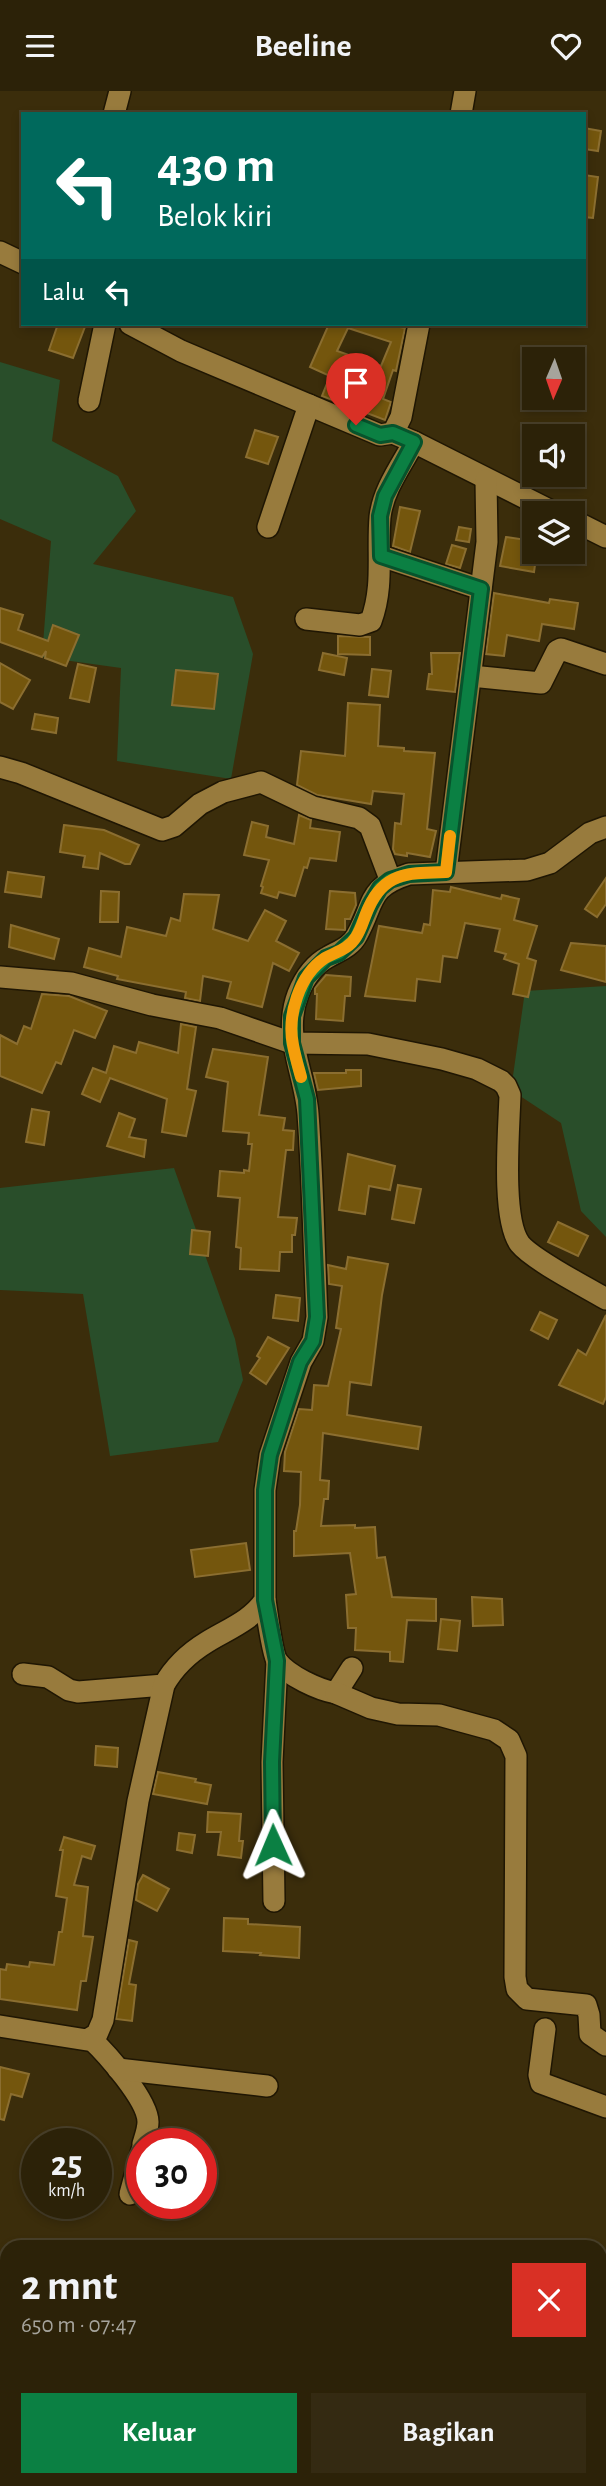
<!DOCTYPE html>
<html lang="id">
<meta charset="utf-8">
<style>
body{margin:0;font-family:"Alegreya Sans",sans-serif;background:#342a12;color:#f1f3f6;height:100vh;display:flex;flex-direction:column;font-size:26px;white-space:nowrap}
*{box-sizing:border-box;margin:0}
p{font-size:23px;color:#a6a49c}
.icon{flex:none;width:38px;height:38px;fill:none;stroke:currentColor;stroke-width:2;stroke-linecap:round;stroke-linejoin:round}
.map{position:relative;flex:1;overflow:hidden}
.side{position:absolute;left:0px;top:2149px;width:607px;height:247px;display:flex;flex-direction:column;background:#2c2208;border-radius:21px 21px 0 0;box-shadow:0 4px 10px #0003,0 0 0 2px #483f29}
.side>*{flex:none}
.top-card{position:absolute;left:21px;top:21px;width:565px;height:214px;border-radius:0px;box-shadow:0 4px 10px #0003,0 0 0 2px #483f29;background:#00695c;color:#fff;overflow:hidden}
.needle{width:46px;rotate:182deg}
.buttons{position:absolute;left:522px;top:256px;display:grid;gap:14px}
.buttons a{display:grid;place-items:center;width:63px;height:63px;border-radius:0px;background:#2c2208;box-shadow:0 4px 10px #0003,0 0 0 2px #483f29;font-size:35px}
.speed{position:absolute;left:21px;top:2037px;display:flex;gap:14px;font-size:35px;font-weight:700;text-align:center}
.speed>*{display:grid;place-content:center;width:91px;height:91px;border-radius:50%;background:#2c2208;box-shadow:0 4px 10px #0003,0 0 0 2px #483f29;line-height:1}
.speed small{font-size:18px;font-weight:400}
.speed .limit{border:10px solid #d22;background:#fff;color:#111}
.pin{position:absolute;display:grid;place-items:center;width:60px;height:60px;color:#fff;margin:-72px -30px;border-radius:50% 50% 50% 0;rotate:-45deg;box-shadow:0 0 7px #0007}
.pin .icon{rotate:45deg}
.me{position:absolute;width:77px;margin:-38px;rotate:359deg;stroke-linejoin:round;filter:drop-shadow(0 0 5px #0008)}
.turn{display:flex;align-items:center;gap:24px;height:147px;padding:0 21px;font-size:32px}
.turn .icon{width:91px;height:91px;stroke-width:2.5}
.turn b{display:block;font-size:49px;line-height:60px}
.then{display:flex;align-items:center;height:66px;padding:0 21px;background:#0003;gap:14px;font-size:26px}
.round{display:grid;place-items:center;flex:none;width:74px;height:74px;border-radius:0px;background:#342a12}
.overview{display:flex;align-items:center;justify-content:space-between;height:119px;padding:0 21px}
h1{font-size:42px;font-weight:700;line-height:52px}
.primary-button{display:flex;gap:14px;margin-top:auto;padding:14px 21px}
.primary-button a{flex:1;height:80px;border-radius:0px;background:#0b8043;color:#fff;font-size:28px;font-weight:700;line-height:80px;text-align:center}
.primary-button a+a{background:#342a12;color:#f1f3f6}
header{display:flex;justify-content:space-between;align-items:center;height:91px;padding:0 21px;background:#2c2208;font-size:32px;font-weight:700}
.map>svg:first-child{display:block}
</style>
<header><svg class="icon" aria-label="menu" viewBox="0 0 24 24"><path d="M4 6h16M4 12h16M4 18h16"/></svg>Beeline<svg class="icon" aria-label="heart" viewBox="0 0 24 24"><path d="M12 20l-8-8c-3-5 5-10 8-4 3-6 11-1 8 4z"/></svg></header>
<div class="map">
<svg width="606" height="2395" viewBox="0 0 606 2395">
<rect width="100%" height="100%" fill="#3b2d0b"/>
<!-- green -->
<g fill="#294e2a">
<polygon points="0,271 60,289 52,350 118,385 136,420 93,473 233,506 253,563 231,688 117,670 121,577 42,566 51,450 0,428"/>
<polygon points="606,895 606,1146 581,1120 561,1032 511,999 525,900"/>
<polygon points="174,1077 235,1248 243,1289 218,1351 110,1365 83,1203 0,1199 0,1097"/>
<polygon points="8,2389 127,2389 126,2395 8,2395"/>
</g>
<!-- building -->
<g fill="#74560d" stroke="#8b6e30" stroke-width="2" fill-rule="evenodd">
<polygon points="584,37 601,40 598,60 584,58"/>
<polygon points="584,84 598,86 593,127 584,126"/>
<polygon points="58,233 86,233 73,267 49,259"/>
<path d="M329 233H401L400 236 405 237 396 280 393 279 383 308 391 311 385 329 322 305 330 285 310 276ZM348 237 391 251 381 275 337 260Z"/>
<polygon points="255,339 278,346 268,373 246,366"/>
<polygon points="400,416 420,420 410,461 393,455"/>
<polygon points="459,436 471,438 469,451 456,449"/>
<polygon points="506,446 534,450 534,460 537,460 534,481 500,475"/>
<polygon points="452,454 466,458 460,477 446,473"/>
<polygon points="494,502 549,512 550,508 578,512 574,538 542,533 539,550 507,544 504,565 486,563"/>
<polygon points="0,517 23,524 18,539 48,550 53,534 79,544 66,575 45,567 46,560 42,566 0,551"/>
<polygon points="338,545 370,546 370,564 338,563"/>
<polygon points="323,562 347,567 344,584 319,579"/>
<polygon points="431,562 460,562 455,601 427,598 429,583 432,583"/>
<polygon points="0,572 30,589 13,618 0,611"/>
<polygon points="78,573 96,577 89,611 70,607"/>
<polygon points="372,578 391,580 388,606 369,604"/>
<polygon points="176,579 218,583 214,618 172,614"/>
<polygon points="348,612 380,614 378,655 404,657 404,660 435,662 427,738 436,740 430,766 407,762 407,765 395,763 393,758 395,732 401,733 404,703 373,700 371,713 317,704 297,694 301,660 345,665"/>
<polygon points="35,623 58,627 56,642 32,638"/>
<polygon points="299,724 311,729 310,737 340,741 336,770 310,767 307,777 304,776 295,805 279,801 277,807 261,802 263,796 261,795 269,769 244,764 252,731 268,735 266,746 294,753"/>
<polygon points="64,734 104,739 139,754 130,773 125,773 100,762 98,778 83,776 85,765 60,761"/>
<polygon points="8,781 44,786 41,806 5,801"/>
<polygon points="606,787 606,813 597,826 585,818"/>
<polygon points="451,796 501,808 502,804 519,808 514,829 537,835 527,867 536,870 528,906 513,903 519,873 504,868 506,863 495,860 500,838 465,832 457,867 443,865 440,891 417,888 415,910 365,905 379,835 422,842 424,833 430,834 433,799 450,801"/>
<polygon points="101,800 119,801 118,831 100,831"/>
<polygon points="330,800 355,802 356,814 350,828 345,828 345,839 326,838"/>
<polygon points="184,803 219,804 213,838 248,850 265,819 286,830 276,850 299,862 289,880 273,872 262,916 227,907 231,891 203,885 200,910 185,907 186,901 117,888 118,885 84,876 89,857 121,866 127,836 166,845 171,827 180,830"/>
<polygon points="11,834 59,848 54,868 9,856"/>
<polygon points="571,852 606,855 606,891 561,879"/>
<polygon points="326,884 351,886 350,905 345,905 343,930 316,928 317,903 315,903 315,897"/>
<polygon points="42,903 69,905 107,920 95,947 74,939 61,973 56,971 42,1002 0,985 0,944 17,953 24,935 31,938"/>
<polygon points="181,933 196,936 187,998 196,1000 186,1045 162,1041 167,1008 110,987 100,1011 82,1003 93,977 106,982 114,955 136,962 139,951 178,962"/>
<polygon points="213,958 268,966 259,1024 285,1027 283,1039 294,1040 293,1059 286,1059 278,1126 297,1127 295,1144 292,1144 292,1161 280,1161 279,1180 240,1178 241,1157 236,1156 240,1107 218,1105 220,1080 244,1082 244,1079 249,1080 252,1053 248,1053 249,1042 223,1040 228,991 206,986"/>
<polygon points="346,979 361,979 361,995 318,999 314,982 346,982"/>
<polygon points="32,1018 49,1021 44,1054 26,1051"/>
<polygon points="119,1022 135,1028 129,1046 146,1049 144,1066 107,1055"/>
<polygon points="348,1063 395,1075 390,1099 369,1095 365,1123 339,1119"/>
<polygon points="398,1094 421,1098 414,1132 392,1128"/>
<polygon points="558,1131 588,1145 578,1165 548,1151"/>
<polygon points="192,1139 210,1141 208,1165 190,1163"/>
<polygon points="348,1166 388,1173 382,1204 371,1294 350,1291 347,1324 421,1336 418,1358 323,1342 320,1389 329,1390 328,1408 324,1408 321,1435 355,1434 355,1437 375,1436 377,1467 385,1466 392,1506 436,1508 436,1530 407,1529 403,1571 390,1570 390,1561 355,1559 356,1537 348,1537 346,1504 356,1503 350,1462 294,1465 294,1440 296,1440 300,1414 301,1381 284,1380 285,1361 299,1318 312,1319 314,1294 328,1295 341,1238 336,1237 342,1195 329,1193 328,1174 346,1178"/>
<polygon points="276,1204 300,1207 298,1230 273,1227"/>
<polygon points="540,1221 557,1229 548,1248 531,1239"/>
<polygon points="606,1224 606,1306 603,1313 559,1294 578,1259 586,1264"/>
<polygon points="268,1246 289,1257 266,1293 250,1282 260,1267 257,1265"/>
<polygon points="246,1452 250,1479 195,1486 191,1459"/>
<polygon points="472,1506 502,1508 503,1534 473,1535"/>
<polygon points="441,1528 460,1530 457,1560 438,1558"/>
<polygon points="96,1655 118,1657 117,1676 95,1674"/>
<polygon points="158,1681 196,1688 195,1691 211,1694 207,1713 153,1703"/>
<polygon points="208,1721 241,1723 239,1750 243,1750 241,1767 218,1764 221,1741 207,1741"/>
<polygon points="179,1742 195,1744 192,1762 177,1759"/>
<polygon points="64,1746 95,1755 91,1768 82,1765 74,1794 88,1796 83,1845 93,1846 86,1890 81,1890 77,1919 0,1908 0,1878 6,1879 7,1873 29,1876 30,1871 54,1874 59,1841 62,1841 67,1807 56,1805 63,1759 60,1759"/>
<polygon points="143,1784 169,1798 157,1820 136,1809 138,1793"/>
<polygon points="224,1827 248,1828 248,1833 300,1836 299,1867 260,1864 261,1862 223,1860"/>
<polygon points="129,1849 137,1851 129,1893 136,1894 132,1930 116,1928"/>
<polygon points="0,1976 29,1983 22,2006 11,2003 4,2029 0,2028"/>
</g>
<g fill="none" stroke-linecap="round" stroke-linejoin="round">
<defs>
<g id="minor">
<polyline points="114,23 120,0"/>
<polyline points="461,23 465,0"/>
<polyline points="0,161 23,172"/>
<polyline points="130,233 181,260 380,344 393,342 414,351 555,422"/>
<polyline points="89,310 105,233"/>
<polyline points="393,342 401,326 419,233"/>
<polyline points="572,429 606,446"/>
<polyline points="268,436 309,314"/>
<polyline points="381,465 481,498"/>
<path d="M306 528 360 534 371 530C384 495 377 462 380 426 383 399 401 375 414 351"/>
<polyline points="471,585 541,592 557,560 561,558 606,573"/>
<polyline points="0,676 21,682 162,739 174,735 200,713 223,701 261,691 313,716 359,727 370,735 390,788"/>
<polyline points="446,781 487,451 486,389"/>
<path d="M0 886 71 892 152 914 220 927 292 952 368 953 442 968 477 978 501 990 506 995 510 1004C509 1038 501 1128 520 1153 533 1169 586 1196 606 1208"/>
<path d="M265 1509C267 1521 272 1562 277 1570 288 1585 319 1599 336 1602L352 1577"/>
<polyline points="23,1583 48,1586 69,1599 78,1601 164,1594"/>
<polyline points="336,1602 371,1617 398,1623 439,1624 494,1639 509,1649 516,1665 515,1886 517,1898 527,1908 586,1914 589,1924 590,1943 606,1954"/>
<polyline points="274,1810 272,1671 277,1570"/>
<path d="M0 1935 87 1949 97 1943 103 1929 138 1710 164 1594C174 1576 189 1562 207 1551 228 1538 251 1530 265 1509V1399L270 1364 301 1271 313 1250 317 1226C314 1159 313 1091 308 1023 305 982 282 945 298 903 304 888 313 874 328 866 338 860 351 856 357 844 375 812 367 796 409 783L527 779 550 772 590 742 606 736"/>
<polyline points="545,1938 539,1984 541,1992 606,2016"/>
<path d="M91 1948C106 1962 148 2009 148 2031 148 2038 145 2046 143 2053"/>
<polyline points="118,1978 267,1995"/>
<polyline points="130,2103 142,2059"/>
</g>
</defs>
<!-- minor casing -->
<use href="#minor" stroke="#1f1603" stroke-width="24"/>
<!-- minor -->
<use href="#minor" stroke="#987b3d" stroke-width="21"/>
</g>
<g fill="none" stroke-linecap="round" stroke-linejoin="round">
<defs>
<polyline id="route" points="273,1754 272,1671 277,1570 265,1509 265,1399 270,1364 300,1271 313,1250 317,1226 307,1008 292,952 292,925 306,887 326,867 339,862 356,846 370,814 380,797 390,789 409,783 446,781 481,498 381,465 380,425 385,405 414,351 393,342 380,344 356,334"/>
</defs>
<!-- route casing -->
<use href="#route" stroke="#07532c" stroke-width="18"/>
<!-- route -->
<use href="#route" stroke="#0b8043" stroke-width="12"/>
<!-- slow -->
<path stroke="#f59e0b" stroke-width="12" d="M301 986C298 975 295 965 293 954 287 925 299 884 325 867 336 861 349 858 356 846 362 837 364 826 369 816 385 780 411 782 446 781L450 745"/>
</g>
</svg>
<div class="buttons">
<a><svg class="needle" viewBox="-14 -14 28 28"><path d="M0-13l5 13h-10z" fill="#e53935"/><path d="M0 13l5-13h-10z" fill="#a6a49c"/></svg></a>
<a><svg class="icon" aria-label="sound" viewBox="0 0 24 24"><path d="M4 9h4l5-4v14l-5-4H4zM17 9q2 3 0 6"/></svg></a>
<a><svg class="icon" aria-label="layers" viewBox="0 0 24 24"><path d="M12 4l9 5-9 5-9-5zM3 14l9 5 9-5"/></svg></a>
</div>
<div class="speed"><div>25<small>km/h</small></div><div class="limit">30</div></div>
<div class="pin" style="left:356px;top:334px;background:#d93025"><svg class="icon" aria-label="arrive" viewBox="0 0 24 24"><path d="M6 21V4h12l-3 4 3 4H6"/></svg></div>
<svg class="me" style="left:273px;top:1754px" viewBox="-20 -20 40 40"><path d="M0-17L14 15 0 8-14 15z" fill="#0b8043" stroke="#fff" stroke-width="4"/></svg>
<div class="top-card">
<div class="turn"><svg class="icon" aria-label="left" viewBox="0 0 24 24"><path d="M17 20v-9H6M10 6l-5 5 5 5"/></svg><div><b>430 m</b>Belok kiri</div></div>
<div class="then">Lalu<svg class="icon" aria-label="left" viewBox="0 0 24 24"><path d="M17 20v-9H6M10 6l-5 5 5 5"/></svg></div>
</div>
<section class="side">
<div class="overview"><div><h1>2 mnt</h1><p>650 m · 07:47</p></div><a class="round" style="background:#d93025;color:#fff"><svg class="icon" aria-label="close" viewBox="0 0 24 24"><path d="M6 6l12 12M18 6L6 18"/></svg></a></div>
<div class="primary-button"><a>Keluar</a><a>Bagikan</a></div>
</section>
</div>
